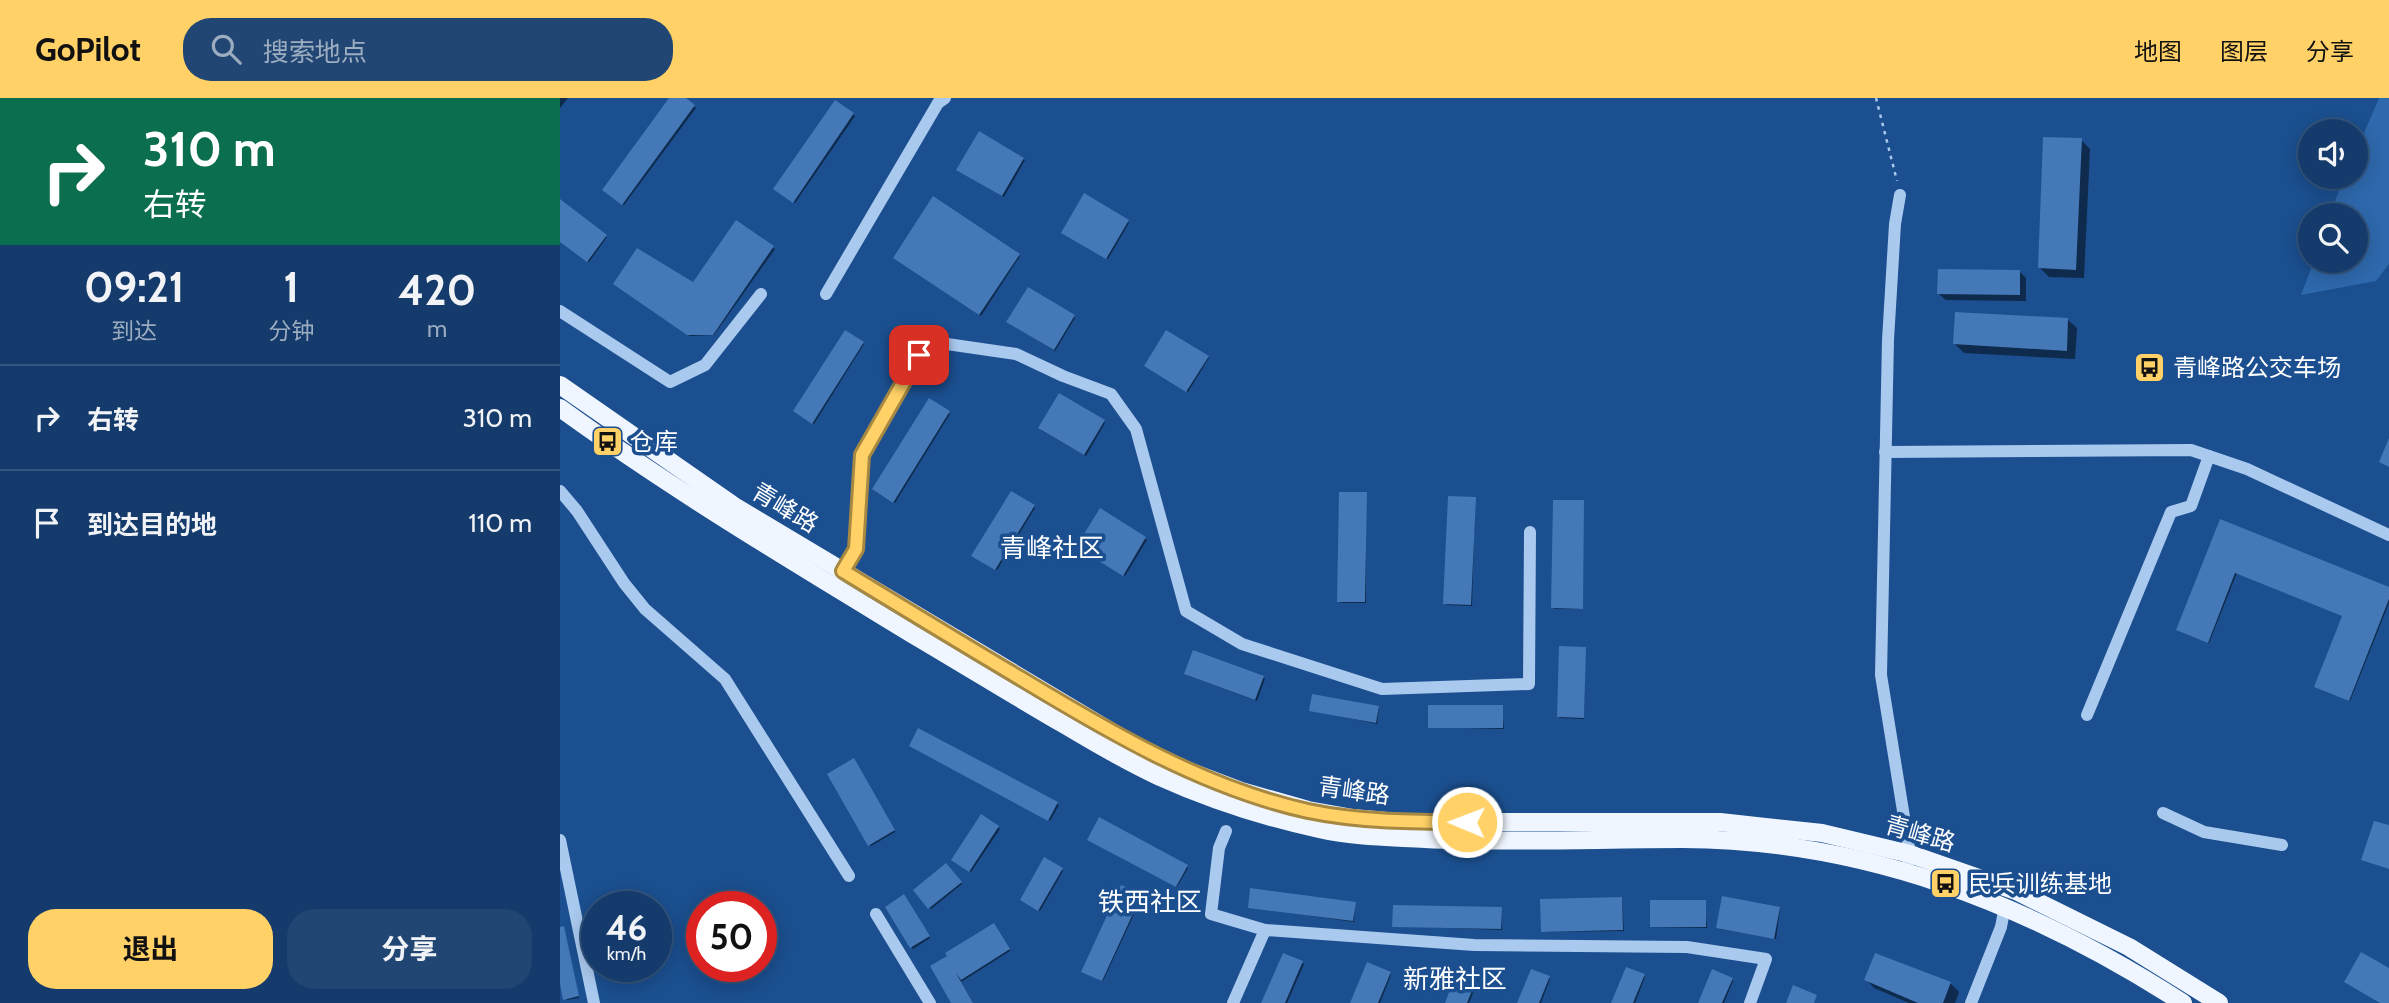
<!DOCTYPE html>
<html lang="zh">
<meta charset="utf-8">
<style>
body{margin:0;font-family:Cabin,"Noto Sans SC",sans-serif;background:#214673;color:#f1f3f6;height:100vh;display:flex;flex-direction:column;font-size:26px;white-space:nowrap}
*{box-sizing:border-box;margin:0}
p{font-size:23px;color:#9dadc1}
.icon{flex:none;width:38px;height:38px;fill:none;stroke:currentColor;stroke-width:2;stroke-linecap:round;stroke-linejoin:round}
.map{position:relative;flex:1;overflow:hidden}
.details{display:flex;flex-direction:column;background:#143b6b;width:560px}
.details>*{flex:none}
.guide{background:#0b6e4f;color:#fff;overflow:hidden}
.fabs{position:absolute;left:1738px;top:21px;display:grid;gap:14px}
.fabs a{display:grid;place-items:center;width:70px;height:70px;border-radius:50%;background:#143b6b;box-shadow:0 4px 18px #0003,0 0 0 2px #33557e;font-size:35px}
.speed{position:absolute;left:21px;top:793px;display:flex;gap:14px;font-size:35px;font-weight:700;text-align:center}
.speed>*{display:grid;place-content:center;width:91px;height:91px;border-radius:50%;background:#143b6b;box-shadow:0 4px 18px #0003,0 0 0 2px #33557e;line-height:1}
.speed small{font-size:18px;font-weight:400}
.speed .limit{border:10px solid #d22;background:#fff;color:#111}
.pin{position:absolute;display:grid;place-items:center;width:60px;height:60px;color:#fff;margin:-30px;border-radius:14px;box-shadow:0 4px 10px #0006}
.me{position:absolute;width:77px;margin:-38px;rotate:271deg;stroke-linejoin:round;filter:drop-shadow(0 0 5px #0008)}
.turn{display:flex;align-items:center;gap:24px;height:147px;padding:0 28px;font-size:32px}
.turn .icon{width:91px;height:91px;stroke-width:2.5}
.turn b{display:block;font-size:49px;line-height:60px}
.eta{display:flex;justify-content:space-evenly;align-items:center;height:119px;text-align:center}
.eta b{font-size:42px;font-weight:700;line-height:49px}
.cta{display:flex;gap:14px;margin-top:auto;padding:14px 28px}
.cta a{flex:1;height:80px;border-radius:28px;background:#ffd166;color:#111;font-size:28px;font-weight:700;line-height:80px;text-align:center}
.cta a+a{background:#214673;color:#f1f3f6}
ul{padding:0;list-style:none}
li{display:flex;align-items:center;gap:21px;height:105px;padding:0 28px;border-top:2px solid #33557e}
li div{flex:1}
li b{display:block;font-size:26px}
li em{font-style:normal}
header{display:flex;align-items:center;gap:42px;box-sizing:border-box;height:98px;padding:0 35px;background:#ffd166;color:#111}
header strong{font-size:33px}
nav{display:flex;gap:38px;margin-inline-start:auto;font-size:24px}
.search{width:490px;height:63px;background:#214673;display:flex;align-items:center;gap:18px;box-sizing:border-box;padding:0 24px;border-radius:28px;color:#9dadc1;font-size:26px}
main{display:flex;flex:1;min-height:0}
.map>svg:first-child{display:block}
</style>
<header>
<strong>GoPilot</strong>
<div class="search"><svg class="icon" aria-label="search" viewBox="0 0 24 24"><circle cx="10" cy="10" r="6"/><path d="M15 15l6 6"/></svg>搜索地点</div>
<nav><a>地图</a><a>图层</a><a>分享</a></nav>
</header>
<main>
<section class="details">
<div class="guide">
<div class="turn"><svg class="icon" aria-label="right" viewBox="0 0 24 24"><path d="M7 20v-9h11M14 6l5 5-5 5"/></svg><div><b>310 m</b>右转</div></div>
</div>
<div class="eta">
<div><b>09:21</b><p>到达</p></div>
<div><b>1</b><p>分钟</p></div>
<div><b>420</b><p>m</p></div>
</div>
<ul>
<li><svg class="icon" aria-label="right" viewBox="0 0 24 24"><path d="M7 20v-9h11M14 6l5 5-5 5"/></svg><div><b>右转</b></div><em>310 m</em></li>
<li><svg class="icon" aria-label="arrive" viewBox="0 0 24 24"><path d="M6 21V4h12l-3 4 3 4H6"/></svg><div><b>到达目的地</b></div><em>110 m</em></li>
</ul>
<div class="cta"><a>退出</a><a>分享</a></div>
</section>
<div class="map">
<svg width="1829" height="905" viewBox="0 0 1829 905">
<rect width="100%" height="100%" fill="#1b4f8f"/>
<!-- green -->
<polygon fill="#2e69ad" points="1819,0 1829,0 1829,166 1816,183 1741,197 1754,163 1796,163 1796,117 1770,117 1784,79 1796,79 1796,54"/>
<!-- shadow -->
<g fill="#0007">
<polygon points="0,0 8,0 0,10"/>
<polygon points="111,0 123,0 136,10 64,107 44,92"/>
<polygon points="276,4 295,18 235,105 215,91"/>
<polygon points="1521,42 1530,51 1524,180 1489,179 1480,170"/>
<polygon points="463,61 465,62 444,99 400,73"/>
<polygon points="0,104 47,139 29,164 0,142"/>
<polygon points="568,123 569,125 548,161 505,136"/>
<polygon points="176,125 215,151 154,237 130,238 55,186 134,186"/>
<polygon points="459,157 460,158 421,218 336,161"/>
<polygon points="1460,174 1466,180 1466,203 1386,202 1379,196"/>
<polygon points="514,219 515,220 495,253 450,225"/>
<polygon points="1508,222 1517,230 1515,261 1404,255 1395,246"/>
<polygon points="303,245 304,246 254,326 237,315"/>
<polygon points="647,259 649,260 628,294 587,269"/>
<polygon points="389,315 390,316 335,405 315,393"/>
<polygon points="544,323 545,325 526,358 481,332"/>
<polygon points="806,396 806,505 781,505 779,503"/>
<polygon points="915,401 912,508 887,507 885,505"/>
<polygon points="1023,404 1023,511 995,511 993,510"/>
<polygon points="474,408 475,410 437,472 415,459"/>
<polygon points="541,413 587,442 565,478 520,450"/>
<polygon points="1661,424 1829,491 1829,505 1790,603 1757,590 1784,518 1677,475 1649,545 1619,533"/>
<polygon points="1025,550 1024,621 1000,620 998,619"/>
<polygon points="634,554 704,580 705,581 697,603 627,577"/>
<polygon points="942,609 944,631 870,629"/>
<polygon points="819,610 817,626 751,612"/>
<polygon points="359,632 497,706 499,707 490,723 352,649"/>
<polygon points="295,664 335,734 311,748 310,747"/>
<polygon points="421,718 440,731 411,774 394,763"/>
<polygon points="530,743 627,768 628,770 617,789"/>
<polygon points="386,767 402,786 371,811 355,792"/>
<polygon points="502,772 503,773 480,813 463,803"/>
<polygon points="581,798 582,799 543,883 525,875"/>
<polygon points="345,800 370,840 353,851 327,809"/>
<polygon points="1062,801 1064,833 982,834"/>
<polygon points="1145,804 1147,830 1091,829"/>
<polygon points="795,805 794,824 689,809"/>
<polygon points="941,811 942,832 834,828"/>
<polygon points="1220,811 1216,841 1160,831"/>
<polygon points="435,828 450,853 401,884 413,905 393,905 372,869"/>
<polygon points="4,830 19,900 7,902 0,877 0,831"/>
<polygon points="724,857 744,866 727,905 703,905"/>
<polygon points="830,875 831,877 820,905 792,905"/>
<polygon points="918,877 920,878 909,905 886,905"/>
<polygon points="1084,878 1085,879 1075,905 1053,905"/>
<polygon points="989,880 990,881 981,905 959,905"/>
<polygon points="1172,881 1173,883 1164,905 1140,905"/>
<polygon points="1306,881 1390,885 1399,894 1395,905 1349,905 1314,890"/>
</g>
<!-- building -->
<g fill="#4478b7">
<polygon points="109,0 126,0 135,7 62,107 42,92"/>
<polygon points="275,2 294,15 233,105 213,91"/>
<polygon points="419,33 464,60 442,98 396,72"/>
<polygon points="1483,39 1522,40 1516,172 1478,170"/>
<polygon points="524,95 569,122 546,161 501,135"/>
<polygon points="373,98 460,156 419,217 333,160"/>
<polygon points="0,101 47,137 27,164 0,144"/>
<polygon points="176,122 214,148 153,237 127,237 53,186 77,150 133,184"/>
<polygon points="1378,171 1460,172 1460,197 1377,196"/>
<polygon points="468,189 515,217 494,252 446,224"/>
<polygon points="1395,214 1508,220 1507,253 1393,246"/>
<polygon points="285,232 304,244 252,326 233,313"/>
<polygon points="606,232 649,258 626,294 584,268"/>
<polygon points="499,295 545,322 524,357 478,330"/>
<polygon points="369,300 390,313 333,405 312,391"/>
<polygon points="1829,340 1829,369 1819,364"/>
<polygon points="451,393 475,407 435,472 411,458"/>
<polygon points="779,394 807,394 805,504 777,504"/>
<polygon points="888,398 916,399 911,507 883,506"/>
<polygon points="993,402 1024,402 1023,511 991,510"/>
<polygon points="540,410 586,439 563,478 516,449"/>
<polygon points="1660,421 1829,489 1829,501 1789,603 1754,589 1782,518 1675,475 1648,545 1616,532"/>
<polygon points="999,548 1026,549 1024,620 997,619"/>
<polygon points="633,552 704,578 695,602 624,576"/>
<polygon points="752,596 819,608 816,625 749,613"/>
<rect x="868" y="607" width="75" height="23"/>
<polygon points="358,630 498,704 488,723 349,648"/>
<polygon points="294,660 335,732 308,748 267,676"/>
<polygon points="421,716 439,728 409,774 391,762"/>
<polygon points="539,719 628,767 616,789 527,742"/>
<polygon points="1814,723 1829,727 1829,771 1801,762"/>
<polygon points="484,759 503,770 478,813 460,802"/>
<polygon points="386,765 402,784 368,811 353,792"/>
<polygon points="561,787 582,796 542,883 521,874"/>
<polygon points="690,790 796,804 793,823 688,810"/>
<polygon points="344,796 370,838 350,850 325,809"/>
<polygon points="1162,798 1220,809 1214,841 1156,830"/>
<polygon points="1062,799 1063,832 981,834 980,801"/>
<rect x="1090" y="802" width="56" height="27"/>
<polygon points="833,807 942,809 941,831 832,829"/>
<polygon points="434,825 450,851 401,882 396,875 413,905 391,905 370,868 387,858 385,855"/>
<polygon points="4,828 19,898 3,902 0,886 0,829"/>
<polygon points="1801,854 1829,870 1829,905 1820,905 1784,884"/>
<polygon points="723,855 743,863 725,905 701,905"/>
<polygon points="1315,855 1391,884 1383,905 1358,905 1304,882"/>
<polygon points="807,864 831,874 818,905 790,905"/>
<polygon points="899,868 919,875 907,905 885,905"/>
<polygon points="1066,869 1085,876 1073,905 1051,905"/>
<polygon points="971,871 990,878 979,905 957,905"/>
<polygon points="1152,871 1173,880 1162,905 1138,905"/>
<polygon points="1233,887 1257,897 1254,905 1226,905"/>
</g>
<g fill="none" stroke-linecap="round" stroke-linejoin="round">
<!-- path -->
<polyline stroke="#a9c9ee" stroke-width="2.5" stroke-dasharray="3.5 5" stroke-linecap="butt" points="1316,0 1337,83"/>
<!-- minor -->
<g stroke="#a9c9ee" stroke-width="12">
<polyline points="1340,97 1335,126 1328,242 1321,577 1350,756 1346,773"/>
<polyline points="266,196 378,5 385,0"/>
<polyline points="0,213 110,284 145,267 201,196"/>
<polyline points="1325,354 1631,352 1687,371 1829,437"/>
<polyline points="0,393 17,413 64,485 85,511 165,581 289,778"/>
<polyline points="274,488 296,451 302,357 359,257 387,246 456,256 503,278 551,296 576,331 626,513 682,546 822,591 969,586 970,434"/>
<polyline points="1527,617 1611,414 1631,408 1649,358"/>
<polyline points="1603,715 1644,734 1722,747"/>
<polyline points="666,733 659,750 651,816 705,832 673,905"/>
<polyline points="0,742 34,905"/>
<polyline points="316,816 370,905"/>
<polyline points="705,832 914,847 1127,849 1206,861 1190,905"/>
<polyline points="1411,905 1441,829 1445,808"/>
</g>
<!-- major -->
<g stroke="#f0f6ff" stroke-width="18">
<polyline points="0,287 174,408 572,646 626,672 681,693 748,712 793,720 838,724 1160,724 1262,735 1350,756 1456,793 1569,849 1659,905"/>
<path d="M0 310C113 392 232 463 352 536 403 566 453 597 505 627 535 645 566 663 598 678 649 701 704 719 759 731 793 739 830 739 865 741 951 745 1037 741 1123 741 1307 742 1471 807 1623 905"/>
</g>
</g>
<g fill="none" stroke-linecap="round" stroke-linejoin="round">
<defs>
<path id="route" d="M359 257 302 357 296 451 283 473C342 509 401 545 460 580 551 635 644 690 748 713 801 724 854 724 907 724"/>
</defs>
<!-- route casing -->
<use href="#route" stroke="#a68842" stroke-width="18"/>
<!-- route -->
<use href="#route" stroke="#ffd166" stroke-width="12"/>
</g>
<!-- icons -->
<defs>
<symbol id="bus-square" viewBox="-11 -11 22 22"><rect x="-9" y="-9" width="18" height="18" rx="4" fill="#ffd166" stroke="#1b4f8f"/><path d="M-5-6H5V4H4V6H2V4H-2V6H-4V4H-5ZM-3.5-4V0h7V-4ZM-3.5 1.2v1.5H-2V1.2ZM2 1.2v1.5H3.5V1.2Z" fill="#111"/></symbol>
</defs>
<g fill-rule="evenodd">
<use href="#bus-square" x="1572" y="252" width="35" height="35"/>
<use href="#bus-square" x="30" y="326" width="35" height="35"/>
<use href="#bus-square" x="1368" y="768" width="35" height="35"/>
</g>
<g text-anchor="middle" stroke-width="7" stroke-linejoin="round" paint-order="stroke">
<!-- poi labels -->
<g font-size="24" fill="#fff" stroke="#1b4f8f" text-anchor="start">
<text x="1613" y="278">青峰路公交车场</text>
<text x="70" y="352">仓库</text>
<text x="1408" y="794">民兵训练基地</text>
</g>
<!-- street labels -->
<g font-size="24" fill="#fff" stroke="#1b4f8f">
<text transform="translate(225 410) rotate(31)" y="8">青峰路</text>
<text transform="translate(794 693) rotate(8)" y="8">青峰路</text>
<text transform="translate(1360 736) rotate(16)" y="8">青峰路</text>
</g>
<!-- neighbourhood labels -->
<g font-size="26" fill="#fff" stroke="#1b4f8f">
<text x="492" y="459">青峰社区</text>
<text x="590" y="813">铁西社区</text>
<text x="895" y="890">新雅社区</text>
</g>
</g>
</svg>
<div class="fabs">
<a><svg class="icon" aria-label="sound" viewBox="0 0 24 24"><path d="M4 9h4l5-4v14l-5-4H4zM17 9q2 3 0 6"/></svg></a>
<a><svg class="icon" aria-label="search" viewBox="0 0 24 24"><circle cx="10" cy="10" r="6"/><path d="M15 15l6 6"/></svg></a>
</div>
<div class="speed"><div>46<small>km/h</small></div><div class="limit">50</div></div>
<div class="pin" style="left:359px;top:257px;background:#d93025"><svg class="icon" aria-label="arrive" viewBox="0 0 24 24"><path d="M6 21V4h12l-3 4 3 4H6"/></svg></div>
<svg class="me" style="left:907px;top:724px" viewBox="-20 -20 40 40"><circle r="17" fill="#ffd166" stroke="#fff" stroke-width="3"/><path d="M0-11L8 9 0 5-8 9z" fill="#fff"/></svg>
</div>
</main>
